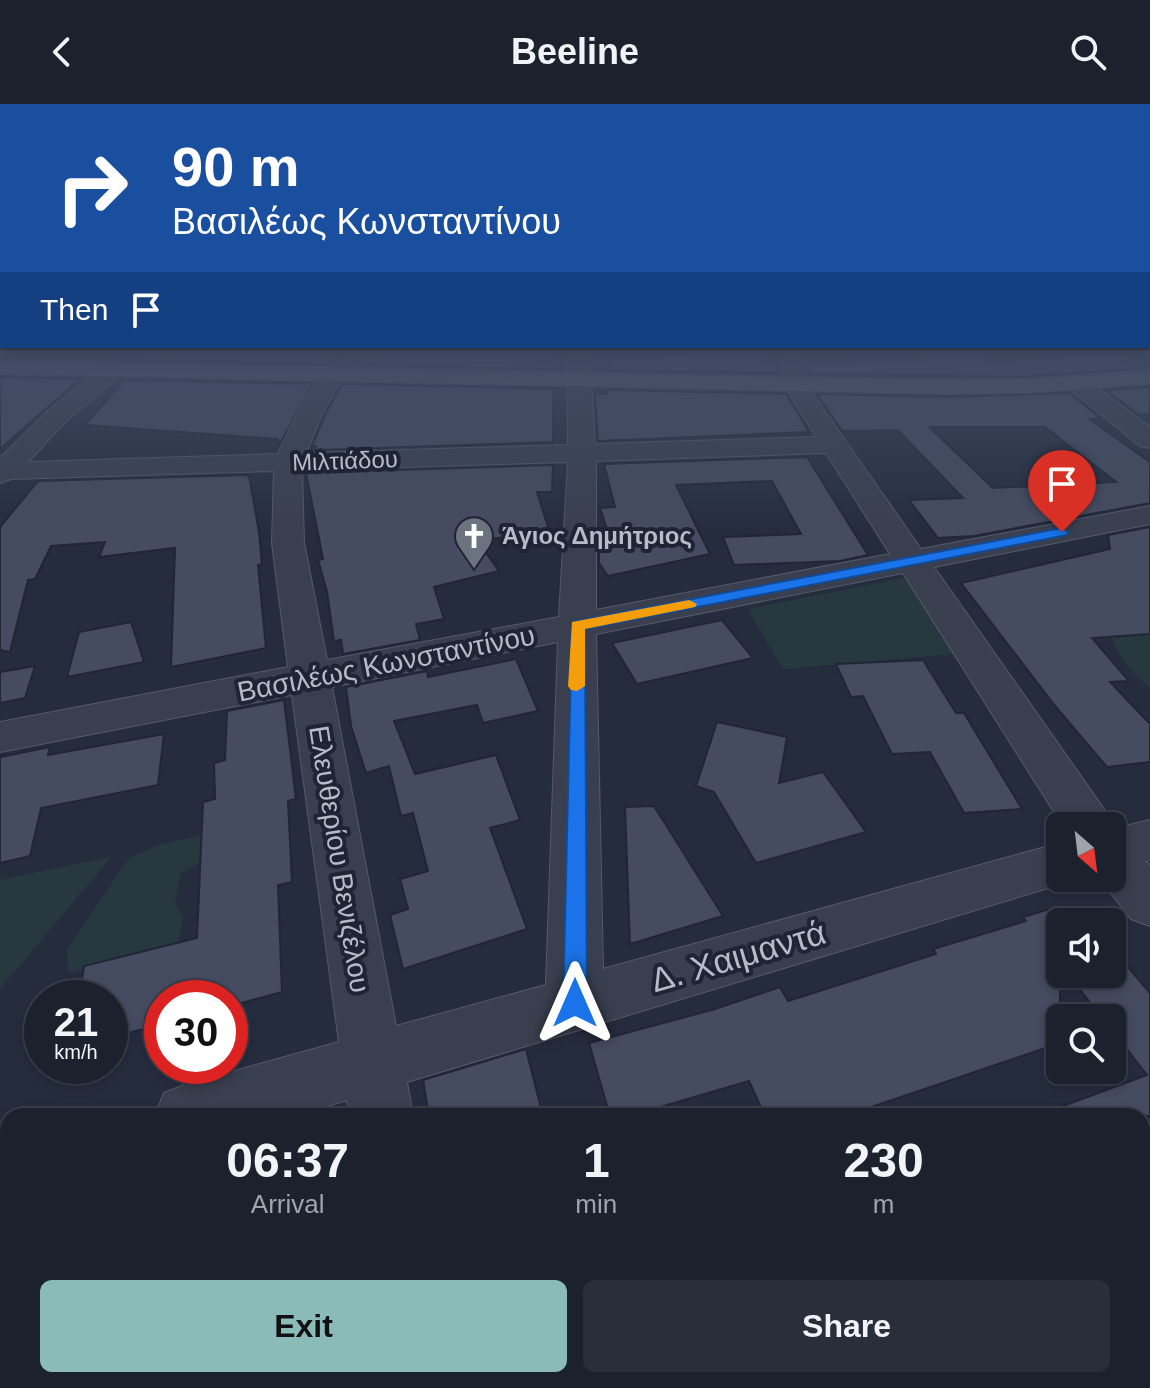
<!DOCTYPE html>
<meta charset="utf-8">
<style>
body{margin:0;font-family:Arial,sans-serif;background:#292e3a;color:#f1f3f6;height:100vh;display:flex;flex-direction:column;font-size:30px;white-space:nowrap}
*{box-sizing:border-box;margin:0}
p{font-size:26px;color:#a0a3aa}
.icon{flex:none;width:44px;height:44px;fill:none;stroke:currentColor;stroke-width:2;stroke-linecap:round;stroke-linejoin:round}
.map{position:relative;flex:1;overflow:hidden}
.sheet{position:absolute;left:0px;top:1004px;width:1150px;height:280px;display:flex;flex-direction:column;background:#1c212e;border-radius:24px 24px 0 0;box-shadow:0 4px 12px #0003,0 0 0 2px #3a3e4a}
.sheet>*{flex:none}
.top-card{position:absolute;left:0px;top:0px;width:1150px;height:244px;box-shadow:0 4px 12px #0003,0 0 0 2px #3a3e4a;background:#1a4fa0;color:#fff;overflow:hidden}
.needle{width:52px;rotate:152deg}
.tools{position:absolute;left:1046px;top:708px;display:grid;gap:16px}
.tools a{display:grid;place-items:center;width:80px;height:80px;border-radius:12px;background:#1c212e;box-shadow:0 4px 12px #0003,0 0 0 2px #3a3e4a;font-size:40px}
.speed{position:absolute;left:24px;top:876px;display:flex;gap:16px;font-size:40px;font-weight:700;text-align:center}
.speed>*{display:grid;place-content:center;width:104px;height:104px;border-radius:50%;background:#1c212e;box-shadow:0 4px 12px #0003,0 0 0 2px #3a3e4a;line-height:1}
.speed small{font-size:20px;font-weight:400}
.speed .limit{border:12px solid #d22;background:#fff;color:#111}
.pin{position:absolute;display:grid;place-items:center;width:68px;height:68px;color:#fff;margin:-82px -34px;border-radius:50% 50% 50% 0;rotate:-45deg;box-shadow:0 0 8px #0007}
.pin .icon{rotate:45deg}
.me{position:absolute;width:88px;margin:-44px;rotate:0deg;stroke-linejoin:round;filter:drop-shadow(0 0 6px #0008)}
.turn{display:flex;align-items:center;gap:28px;height:168px;padding:0 40px;font-size:36px}
.turn .icon{width:104px;height:104px;stroke-width:2.5}
.turn b{display:block;font-size:56px;line-height:68px}
.then{display:flex;align-items:center;height:76px;padding:0 40px;background:#0003;gap:16px;font-size:30px}
.eta{display:flex;justify-content:space-evenly;align-items:center;height:136px;text-align:center}
.eta b{font-size:48px;font-weight:700;line-height:56px}
.action{display:flex;gap:16px;margin-top:auto;padding:16px 40px}
.action a{flex:1;height:92px;border-radius:12px;background:#8bbbb9;color:#111;font-size:32px;font-weight:700;line-height:92px;text-align:center}
.action a+a{background:#292e3a;color:#f1f3f6}
header{display:flex;justify-content:space-between;align-items:center;height:104px;padding:0 40px;background:#1c212e;font-size:36px;font-weight:700}
.map>svg:first-child{display:block}
</style>
<header><svg class="icon" aria-label="back" viewBox="0 0 24 24"><path d="M15 5l-7 7 7 7"/></svg>Beeline<svg class="icon" aria-label="search" viewBox="0 0 24 24"><circle cx="10" cy="10" r="6"/><path d="M15 15l6 6"/></svg></header>
<div class="map">
<svg width="1150" height="1284" viewBox="0 0 1150 1284">
<rect width="100%" height="100%" fill="#252c3e"/>
<!-- green -->
<g fill="#27393f">
<polygon points="913,472 963,549 783,565 748,505"/>
<path d="M1143 527 1150 533V583C1129 569 1119 550 1109 528Z"/>
<polygon points="278,713 180,770 175,799 184,812 178,838 134,854 69,869 67,846 129,754 156,742"/>
<polygon points="111,753 0,885 0,776"/>
</g>
<!-- building -->
<g fill="#454b60" stroke="#202635" stroke-width="2" fill-rule="evenodd">
<polygon points="0,249 109,249 103,255 0,253"/>
<polygon points="146,249 341,249 329,260 140,256"/>
<polygon points="374,249 553,249 553,265 362,261"/>
<polygon points="687,249 767,249 768,256 777,256 779,269 609,266 610,254 689,252"/>
<polygon points="917,249 983,249 991,256 1135,249 1127,265 1026,272 810,270 806,256 926,258"/>
<polygon points="0,273 80,275 0,345"/>
<polygon points="124,276 312,280 278,343 278,335 85,321"/>
<polygon points="342,280 553,285 553,338 315,346 316,342 312,342 325,311"/>
<polygon points="1150,283 1150,310 1139,311 1106,286"/>
<polygon points="607,286 786,290 809,328 598,337 595,290 607,290"/>
<path d="M1069 289 1100 314 1089 315 1150 358V399L974 432 938 434 909 396 963 394 898 326 842 327 817 290 945 293ZM929 323H1045L1116 378 993 384Z"/>
<polygon points="807,353 868,451 840,457 734,461 723,433 801,430 772,377 676,381 710,450 608,472 599,459 599,443 612,441 600,404 615,403 604,360"/>
<polygon points="553,361 552,388 537,388 550,429 477,436 499,467 434,483 444,515 416,520 420,536 343,550 341,536 334,537 327,488 318,456 323,455 306,369"/>
<polygon points="249,371 259,428 262,460 258,461 266,544 171,563 175,444 99,453 105,438 51,442 35,475 28,476 10,548 0,546 0,423 38,377"/>
<polygon points="1150,423 1150,530 1092,534 1129,577 1110,578 1150,620 1150,658 1107,663 1055,602 961,479 1110,445 1108,431"/>
<polygon points="722,516 753,554 637,580 612,539"/>
<polygon points="131,518 144,558 67,573 79,528"/>
<polygon points="516,555 538,607 483,619 477,601 394,617 415,670 496,651 520,716 490,724 527,825 403,865 390,811 408,805 400,775 428,767 413,709 401,712 389,662 366,669 351,622 346,583 427,567 428,573"/>
<polygon points="923,556 956,609 964,609 1022,705 964,709 930,648 892,650 863,592 851,593 836,560"/>
<polygon points="35,562 25,594 0,599 0,568"/>
<polygon points="284,596 296,695 288,697 292,778 278,781 282,888 230,902 230,894 162,894 162,920 110,934 110,894 79,894 84,862 197,834 203,698 215,695 214,659 225,656 227,607"/>
<polygon points="717,618 787,633 779,679 823,668 866,728 756,759 714,688 696,682"/>
<polygon points="164,630 158,681 41,704 30,752 0,759 0,653 50,643 48,651"/>
<polygon points="654,702 723,812 630,840 625,703"/>
<polygon points="1060,802 1060,939 845,1012 765,1012 749,977 630,1012 610,1012 589,939 715,905 780,883 788,897 936,850 933,845 1026,817 1023,813"/>
<polygon points="1112,844 1150,889 1150,1012 1045,1012 1044,1009 1147,971 1112,926 1112,914 1102,914 1068,870 1112,870"/>
<polygon points="526,945 543,1012 429,1012 423,976"/>
</g>
<g fill="none" stroke-linecap="round" stroke-linejoin="round">
<defs>
<g id="minor">
<path d="M346 249H371L342 274 322 310 306 349 568 341 567 249H589L595 340 816 333 783 279 779 249H801L812 289 921 445 1150 402V420L934 463 1106 708 1113 722 1112 724 1063 722 903 469 596 530 603 865 1060 739V774L1078 775 407 978 413 1012H349L347 996 294 1012H155L164 989 187 980 339 938 292 591 0 648V618L288 563 272 439 274 367 11 375 0 379V354L48 307 105 261H121L125 266 121 271 66 317 28 358 278 350C296 311 311 275 346 249ZM826 349 890 450 596 506V357ZM568 358 559 513 327 556 304 439 302 366ZM558 538 546 881 396 922 332 583Z"/>
<polygon points="1076,272 1084,274 1150,323 1150,344 1140,342 1068,284 1064,279 1068,274"/>
<polygon points="1150,716 1150,756 1145,757 1150,762 1150,822 1131,815 1099,774 1112,774 1112,725"/>
<polygon points="8,1028 8,1096 0,1098 0,1030"/>
<polygon points="384,1276 464,1276 466,1284 386,1284"/>
</g>
<polygon id="major" points="0,256 945,276 1026,275 1150,266 1150,280 1026,289 945,290 0,270"/>
</defs>
<!-- minor casing -->
<use href="#minor" stroke="#545a69" stroke-width="2"/>
<!-- major casing -->
<use href="#major" stroke="#434857" stroke-width="2"/>
<!-- minor -->
<use href="#minor" fill="#393f4e" fill-rule="evenodd"/>
<!-- major -->
<use href="#major" fill="#585d6e" fill-rule="evenodd"/>
</g>
<!-- sky -->
<linearGradient id="sky" x2="0" y2="1"><stop stop-color="#141822"/><stop offset="0.58" stop-color="#404b63"/><stop offset="1" stop-color="#404b63" stop-opacity="0"/></linearGradient>
<rect width="1150" height="429" fill="url(#sky)"/>
<!-- route -->
<polygon fill="#1a73e8" stroke="#114b97" stroke-width="2" points="1062,424 1068,428 1067,431 585,525 587,899 583,907 575,910 566,907 563,899 572,518"/>
<!-- slow -->
<polygon fill="#f59e0b" points="689,496 697,500 695,503 585,525 585,582 577,587 571,586 568,582 572,518"/>
<!-- icons -->
<defs>
<symbol id="church-pin" viewBox="-11 -11 22 30"><path d="M0 17L-7.5 6A9.5 9.5 0 1 1 7.5 6Z" fill="#6b7280" stroke="#1e2433"/><path d="M-1.2-6h2.4v3.5h3.3v2.4h-3.3V6h-2.4V-.1h-3.3v-2.4h3.3Z" fill="#fff"/></symbol>
</defs>
<g fill-rule="evenodd">
<use href="#church-pin" x="452" y="410" width="44" height="60"/>
</g>
<g text-anchor="middle" stroke-width="8" stroke-linejoin="round" paint-order="stroke">
<!-- far-street labels -->
<g font-size="24" fill="#b6bac9" stroke="#1e2433">
<text transform="translate(345 357) rotate(-2)" y="8">Μιλτιάδου</text>
</g>
<!-- far-poi labels -->
<g font-size="24" font-weight="bold" fill="#b6bac9" stroke="#1e2433" text-anchor="start">
<text x="502" y="440">Άγιος Δημήτριος</text>
</g>
<!-- street labels -->
<g font-size="28" fill="#b6bac9" stroke="#1e2433">
<text transform="translate(386 559) rotate(-11)" y="10">Βασιλέως Κωνσταντίνου</text>
<text transform="translate(340 755) rotate(81)" y="10">Ελευθερίου Βενιζέλου</text>
</g>
<!-- near-street labels -->
<g font-size="34" fill="#b6bac9" stroke="#1e2433">
<text transform="translate(738 852) rotate(-16)" y="12">Δ. Χαιμαντά</text>
</g>
</g>
</svg>
<div class="tools">
<a><svg class="needle" viewBox="-14 -14 28 28"><path d="M0-13l5 13h-10z" fill="#e53935"/><path d="M0 13l5-13h-10z" fill="#a0a3aa"/></svg></a>
<a><svg class="icon" aria-label="sound" viewBox="0 0 24 24"><path d="M4 9h4l5-4v14l-5-4H4zM17 9q2 3 0 6"/></svg></a>
<a><svg class="icon" aria-label="search" viewBox="0 0 24 24"><circle cx="10" cy="10" r="6"/><path d="M15 15l6 6"/></svg></a>
</div>
<div class="speed"><div>21<small>km/h</small></div><div class="limit">30</div></div>
<div class="pin" style="left:1062px;top:428px;background:#d93025"><svg class="icon" aria-label="arrive" viewBox="0 0 24 24"><path d="M6 21V4h12l-3 4 3 4H6"/></svg></div>
<svg class="me" style="left:575px;top:899px" viewBox="-20 -20 40 40"><path d="M0-17L14 15 0 8-14 15z" fill="#1a73e8" stroke="#fff" stroke-width="4"/></svg>
<div class="top-card">
<div class="turn"><svg class="icon" aria-label="right" viewBox="0 0 24 24"><path d="M7 20v-9h11M14 6l5 5-5 5"/></svg><div><b>90 m</b>Βασιλέως Κωνσταντίνου</div></div>
<div class="then">Then<svg class="icon" aria-label="arrive" viewBox="0 0 24 24"><path d="M6 21V4h12l-3 4 3 4H6"/></svg></div>
</div>
<section class="sheet">
<div class="eta">
<div><b>06:37</b><p>Arrival</p></div>
<div><b>1</b><p>min</p></div>
<div><b>230</b><p>m</p></div>
</div>
<div class="action"><a>Exit</a><a>Share</a></div>
</section>
</div>
